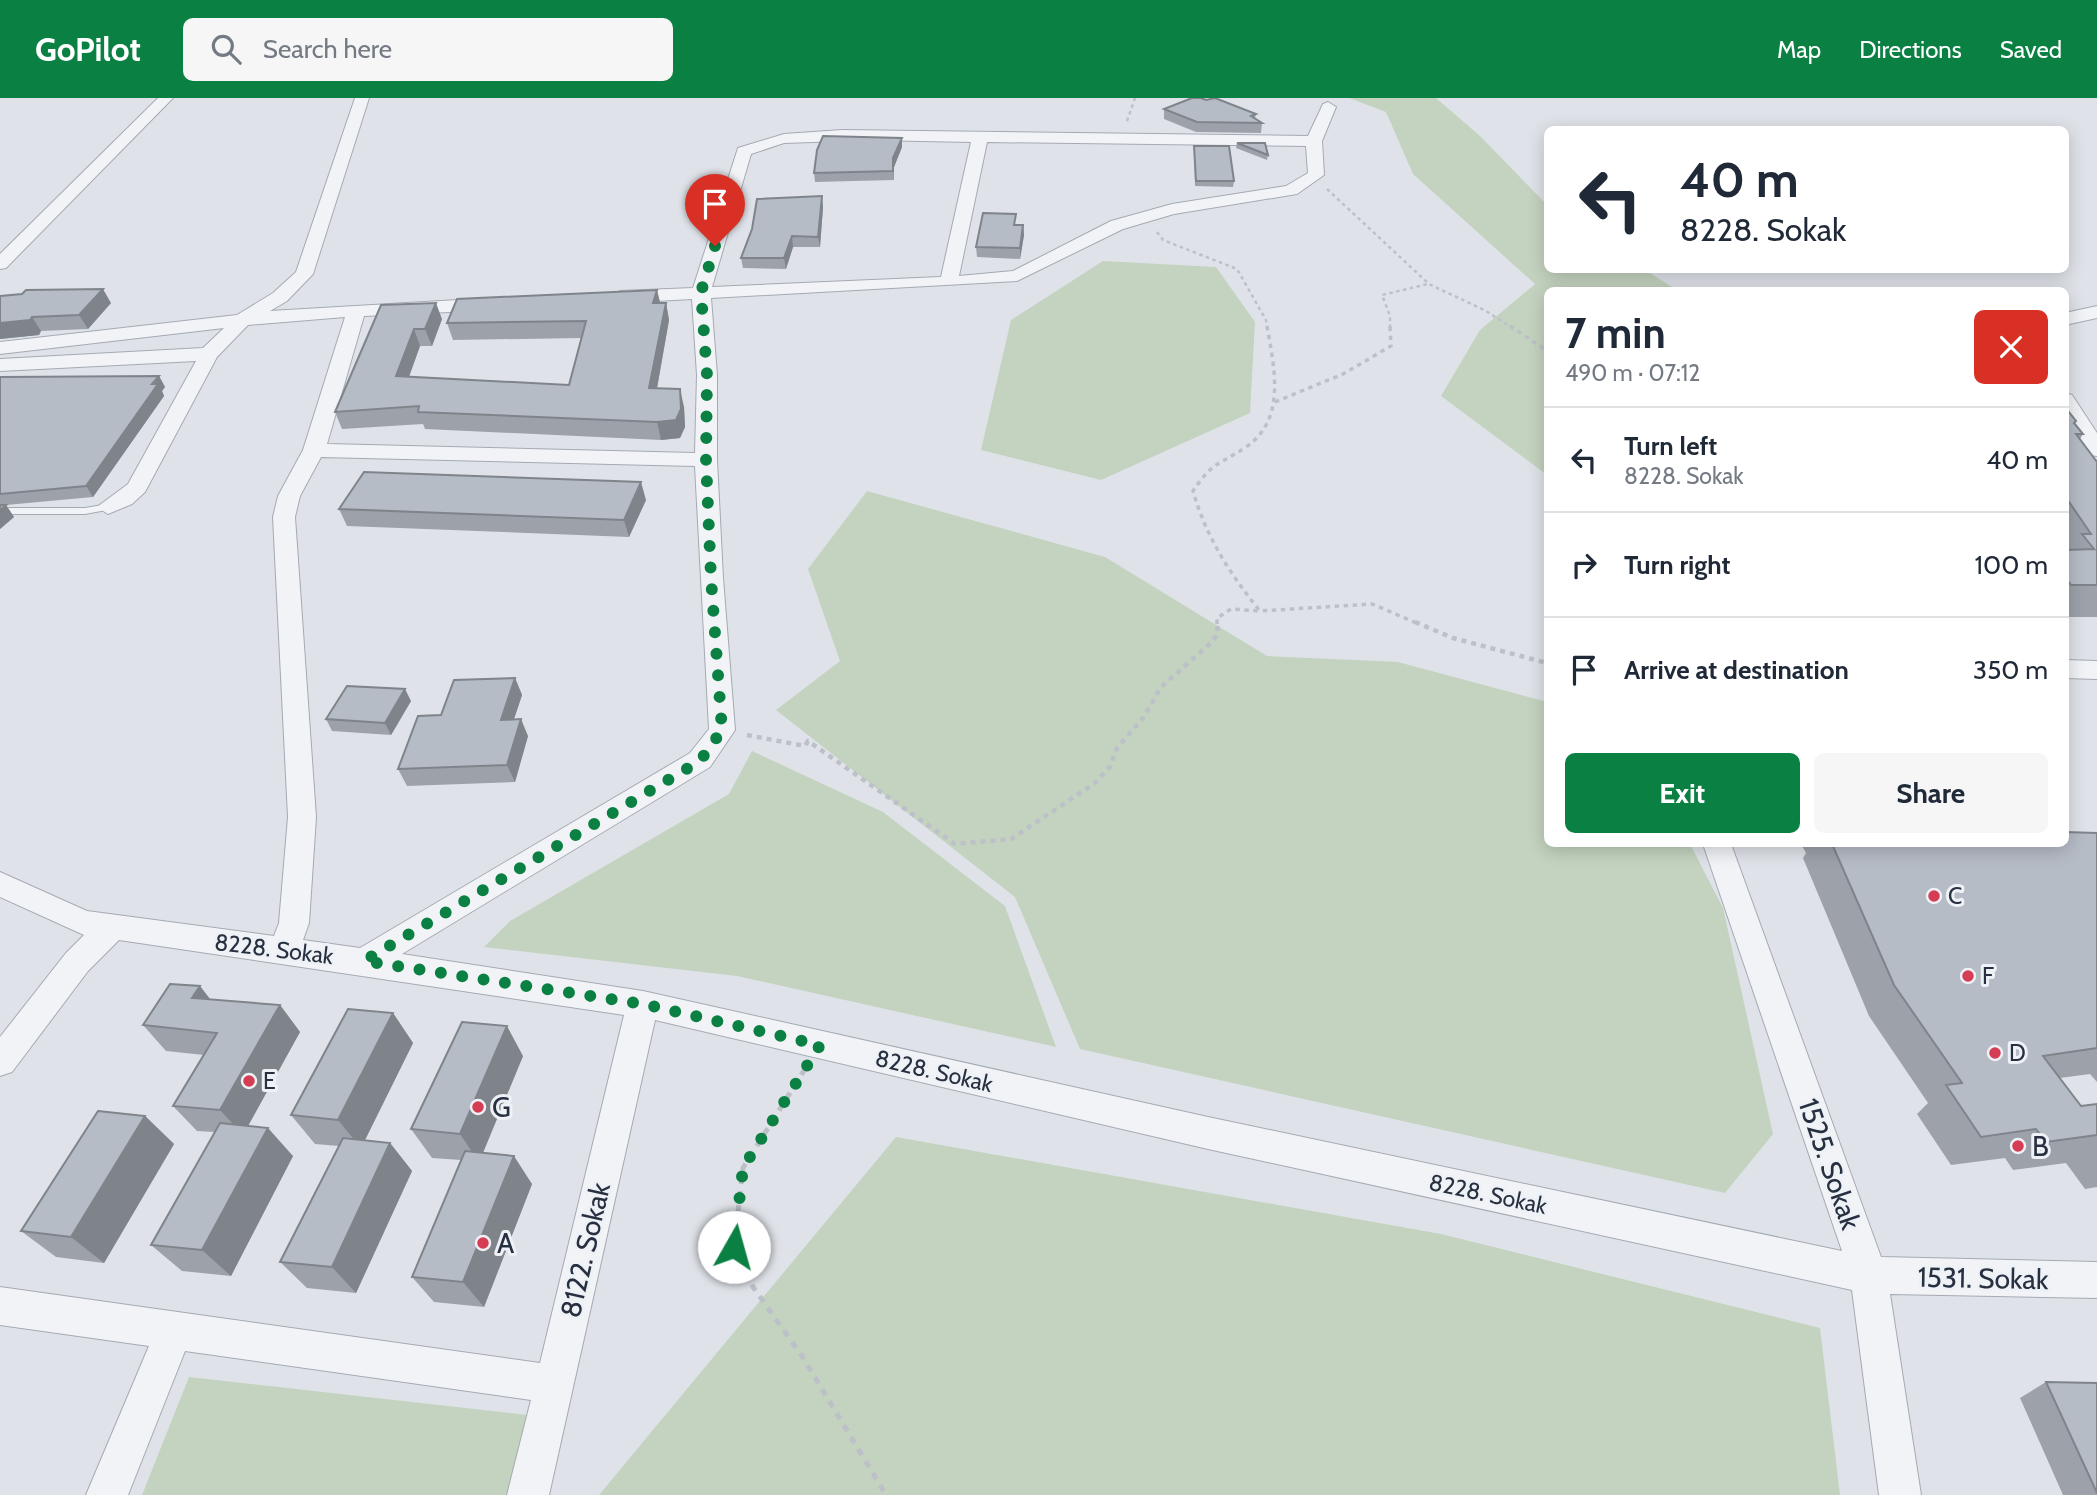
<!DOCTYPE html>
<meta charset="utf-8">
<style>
body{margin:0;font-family:Cabin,sans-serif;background:#f6f6f7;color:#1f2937;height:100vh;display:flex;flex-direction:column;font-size:26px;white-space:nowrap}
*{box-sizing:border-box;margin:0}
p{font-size:23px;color:#747a83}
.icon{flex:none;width:38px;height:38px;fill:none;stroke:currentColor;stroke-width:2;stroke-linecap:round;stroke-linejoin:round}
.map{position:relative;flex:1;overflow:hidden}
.side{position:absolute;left:1544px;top:189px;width:525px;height:560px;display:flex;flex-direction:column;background:#fff;border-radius:10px;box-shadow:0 4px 18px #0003}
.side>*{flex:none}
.hud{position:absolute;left:1544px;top:28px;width:525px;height:147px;border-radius:10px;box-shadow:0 4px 18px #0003;background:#fff;color:#1f2937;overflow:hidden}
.pin{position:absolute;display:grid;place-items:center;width:60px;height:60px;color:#fff;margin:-72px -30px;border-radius:50% 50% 50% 0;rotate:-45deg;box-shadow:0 0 7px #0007}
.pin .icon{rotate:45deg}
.me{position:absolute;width:77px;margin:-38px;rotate:7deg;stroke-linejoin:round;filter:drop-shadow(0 0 5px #0008)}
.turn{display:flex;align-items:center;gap:24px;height:147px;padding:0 21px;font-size:32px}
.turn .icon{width:91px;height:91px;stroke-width:2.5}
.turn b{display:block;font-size:49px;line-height:60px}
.round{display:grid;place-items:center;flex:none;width:74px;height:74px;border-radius:10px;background:#f6f6f7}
.head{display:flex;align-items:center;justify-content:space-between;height:119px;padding:0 21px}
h1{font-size:42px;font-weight:700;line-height:52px}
.cta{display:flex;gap:14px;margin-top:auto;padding:14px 21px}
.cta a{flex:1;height:80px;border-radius:10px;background:#0b8043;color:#fff;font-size:28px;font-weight:700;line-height:80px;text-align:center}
.cta a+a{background:#f6f6f7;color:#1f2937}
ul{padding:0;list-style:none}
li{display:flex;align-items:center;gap:21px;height:105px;padding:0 21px;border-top:2px solid #e0e1e3}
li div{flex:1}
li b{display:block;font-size:26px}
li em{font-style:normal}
header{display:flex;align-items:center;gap:42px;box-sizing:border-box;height:98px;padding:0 35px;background:#0b8043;color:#fff}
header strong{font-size:33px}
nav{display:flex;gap:38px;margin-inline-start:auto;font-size:24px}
.search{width:490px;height:63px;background:#f6f6f7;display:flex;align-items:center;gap:18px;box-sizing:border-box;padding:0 24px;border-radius:10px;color:#747a83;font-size:26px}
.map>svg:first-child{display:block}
</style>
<header>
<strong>GoPilot</strong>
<div class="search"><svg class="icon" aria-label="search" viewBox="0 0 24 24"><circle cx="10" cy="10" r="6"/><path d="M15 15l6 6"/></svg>Search here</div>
<nav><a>Map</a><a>Directions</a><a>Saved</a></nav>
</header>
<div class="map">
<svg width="2097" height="1397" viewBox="0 0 2097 1397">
<rect width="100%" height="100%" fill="#dfe3e9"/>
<!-- green -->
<g fill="#c4d3bf">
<polygon points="1349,0 1436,0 1480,38 1547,107 1547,172 1645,172 1677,192 1547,192 1547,377 1441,298 1480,232 1535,186 1413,76 1386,14"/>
<polygon points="1103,163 1216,169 1255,224 1250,315 1101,382 981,352 1011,222"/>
<polygon points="867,393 1105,459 1267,558 1398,564 1547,604 1547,746 1690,746 1723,810 1773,1036 1725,1095 1080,951 1015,799 776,612 840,563 808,471"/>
<polygon points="752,653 883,714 1005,808 1056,949 737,878 484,849 510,823 729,696"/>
<polygon points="896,1039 1441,1136 1820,1230 1840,1397 599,1397"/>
<polygon points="189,1279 527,1317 507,1397 142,1397"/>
</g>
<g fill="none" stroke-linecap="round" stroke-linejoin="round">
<defs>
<polygon id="service" points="108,406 112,407 112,411 85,416 0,416 0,410 85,410"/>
<g id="minor">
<polygon points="158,0 173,0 6,170 0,171 0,156"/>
<path d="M355 0H369L313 176 287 203 270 213 492 200 501 206 492 212 364 218 327 346 695 355 697 277 692 201 620 205 611 199 620 193 693 190 738 50 784 36 842 32 1308 38 1323 6 1328 4 1336 9 1322 43 1324 77 1297 96 1174 116 1123 131 1017 183 711 200 717 277V362L723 480 735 632 710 669 402 856 643 893 1208 1019 1842 1153 1703 746H1731L1881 1159 2097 1164V1200L1890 1196 1921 1397H1879L1852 1192 1208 1051 655 922 549 1397H507L531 1302 185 1253 128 1397H86L149 1248 0 1227V1189L540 1265 624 917 119 842 88 873 12 974 0 978V939L66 855 84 837 0 799V774L87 813 274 838 279 825 288 719 273 419 278 398 303 352 345 219 248 227 217 259 145 394 132 406 108 416 97 409 128 386 196 263 0 273V261L203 250 224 230 0 256V244L237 217 273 195 296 174ZM872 42 971 44 941 179 712 189 751 56 784 45ZM987 44 1306 48 1308 75 1286 88 1172 106 1111 123 1013 173 959 178ZM321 359 695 368 709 631 690 655 360 850 303 842 309 825 316 719 295 419 300 398Z"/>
<polygon points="2097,208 2097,220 2065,227 2065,215"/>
<polygon points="2065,295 2072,297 2097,335 2097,358 2089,357 2065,318"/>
<polygon points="2065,562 2097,563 2097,581 2065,580"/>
</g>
</defs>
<!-- service casing -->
<use href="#service" stroke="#a4aab3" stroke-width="2"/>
<!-- minor casing -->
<use href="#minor" stroke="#a4aab3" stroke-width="2"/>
<!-- path-far3 -->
<g stroke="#bdc0c8" stroke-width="2.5" stroke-dasharray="3.5 3.5" stroke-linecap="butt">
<polyline points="1127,23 1135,0"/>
<polyline points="1327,91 1429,186 1486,213 1512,230"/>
<polyline points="1157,134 1163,142 1237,171 1266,222 1267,230"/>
<polyline points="1390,230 1390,218 1382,197 1428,186"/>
</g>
<!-- path-far2 -->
<g stroke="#bdc0c8" stroke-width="3.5" stroke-dasharray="4.5 4.5" stroke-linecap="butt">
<path d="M1267 228C1274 269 1287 321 1246 349 1218 368 1214 362 1193 393 1206 439 1230 476 1260 513L1372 506 1419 526"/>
<polyline points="1510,228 1547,253"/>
<polyline points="1275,304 1343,276 1391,248 1390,228"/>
<polyline points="1217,526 1217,520 1231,511 1260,513"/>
</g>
<!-- path-far1 -->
<g stroke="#bdc0c8" stroke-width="4.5" stroke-dasharray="5 5" stroke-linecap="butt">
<polyline points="1415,524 1453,540 1547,565"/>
<polyline points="747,637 805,648 808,643 955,746 1011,741 1095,685 1109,670 1117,650 1143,620 1161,589 1212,544 1218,535 1217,524"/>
</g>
<!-- path -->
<polyline stroke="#bdc0c8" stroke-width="5" stroke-dasharray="7 7" stroke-linecap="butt" points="805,971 743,1070 734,1149 753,1189 802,1258 886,1397"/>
<!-- service -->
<use href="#service" fill="#f2f3f7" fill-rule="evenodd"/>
<!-- minor -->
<use href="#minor" fill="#f2f3f7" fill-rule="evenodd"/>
</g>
<!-- wall -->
<g fill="#9da2aa">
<polygon points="1164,11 1256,16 1255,20 1262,25 1261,35 1196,34 1164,21"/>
<polygon points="1237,45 1268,57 1267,62 1236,50"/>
<polygon points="1194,48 1234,83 1233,89 1195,88"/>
<polygon points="902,49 894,69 894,82 815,84 814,75"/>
<polygon points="823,109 820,149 793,149 786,171 743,170 741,160"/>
<polygon points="1016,127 1023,127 1024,137 1020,161 977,159 976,149"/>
<polygon points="0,198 111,205 88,231 41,233 39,237 0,241"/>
<polygon points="666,205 669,222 657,290 684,309 685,329 680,340 661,342 425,331 423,326 342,331 335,314 381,207 442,221 432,248 420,248 409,279 569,287 581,240 453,242 447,225"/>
<polygon points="159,278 165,289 162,293 164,298 93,399 6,407 14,419 0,431 0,279"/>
<polygon points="2065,309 2074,325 2083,336 2080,341 2097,364 2097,519 2065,519"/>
<polygon points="646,402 629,439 347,428 339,411"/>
<polygon points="515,580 522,597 514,621 528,638 515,684 407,688 398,671 441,617"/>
<polygon points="411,603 391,637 332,633 326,621"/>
<polygon points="2097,735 2097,984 2090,976 2060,980 2081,1008 2097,1006 2097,1089 2085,1091 2066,1065 2013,1072 2005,1060 1951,1067 1917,1016 1928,1005 1869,918 1803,760 1806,755 1801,746 2065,746"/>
<polygon points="210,901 280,907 300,934 248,1028 293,1058 231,1178 182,1173 151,1147 215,1034 197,1033 173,1008 204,957 166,953 143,927"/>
<polygon points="393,915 413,945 365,1042 390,1045 412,1073 356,1195 307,1190 280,1164 339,1048 315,1046 291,1017"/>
<polygon points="523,958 483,1055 532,1086 484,1209 434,1204 412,1179 461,1062 432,1060 411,1031"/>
<polygon points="145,1018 174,1046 104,1165 56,1159 21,1133"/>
<polygon points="2046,1284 2097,1285 2097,1397 2063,1397 2020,1300"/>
</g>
<!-- shaded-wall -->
<g fill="#7f848b">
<polygon points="902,40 902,49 894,69 894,82 893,60"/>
<polygon points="822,98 823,109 820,149 818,139"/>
<polygon points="1023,127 1024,137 1020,161 1020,150"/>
<polygon points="792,138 793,149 786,171 784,160"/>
<polygon points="103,191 111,205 88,231 79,217"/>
<polygon points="657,192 661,208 653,205"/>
<polygon points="436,205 442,221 432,248 425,231"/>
<polygon points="666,205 669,222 654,307 649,290"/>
<polygon points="32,219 41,233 39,237 0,241 0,225"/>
<polygon points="414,231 420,248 403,295 396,278"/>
<polygon points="159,278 165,289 162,293 164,298 93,399 86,388"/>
<polygon points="680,291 684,309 685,329 680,340 661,342 657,324"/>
<polygon points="641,384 646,402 629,439 624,422"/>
<polygon points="6,407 14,419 0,431 0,412"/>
<polygon points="515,580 522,597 508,639 501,622"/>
<polygon points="405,591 411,603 391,637 385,625"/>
<polygon points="521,621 528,638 515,684 507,667"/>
<polygon points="200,888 221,915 192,900"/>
<polygon points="280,907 300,934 243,1037 220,1012"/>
<polygon points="393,915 413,945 361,1050 338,1022"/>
<polygon points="507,928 523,958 479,1064 460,1036"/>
<polygon points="145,1018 174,1046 104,1165 71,1139"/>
<polygon points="268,1030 293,1058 231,1178 202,1152"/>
<polygon points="390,1045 412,1073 356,1195 332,1169"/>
<polygon points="514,1058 532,1086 484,1209 463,1184"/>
</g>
<!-- building -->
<g fill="#b6bcc6" stroke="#7f848b" stroke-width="2">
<polygon points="1192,0 1201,0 1206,2 1215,0 1256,16 1251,18 1262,25 1197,24 1164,11"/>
<polygon points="823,38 902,40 893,60 893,73 814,75 817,52"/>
<polygon points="1237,45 1265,45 1268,57"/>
<polygon points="1194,48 1229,48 1234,83 1196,83"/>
<polygon points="822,98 818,139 792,138 784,160 741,160 752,131 757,101"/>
<polygon points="983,115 1016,116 1014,127 1023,127 1020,150 976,149"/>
<polygon points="103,191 79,217 32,219 30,222 0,225 0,198 22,196 26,192"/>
<polygon points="657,192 653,205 666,205 649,290 680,291 681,311 676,322 657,324 418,314 419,308 335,314 381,207 436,205 425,231 414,231 396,278 569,287 586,223 447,225 457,201"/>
<polygon points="159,278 152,286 158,286 86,388 0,396 0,279"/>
<polygon points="2065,309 2076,323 2074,325 2083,336 2076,336 2097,364 2097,487 2071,487 2065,480 2065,452 2094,451 2082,436 2091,436 2065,398"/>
<polygon points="364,374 641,384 624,422 339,411"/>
<polygon points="0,407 6,407 0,412"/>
<polygon points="515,580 501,622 521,621 507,667 398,671 418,618 441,617 454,582"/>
<polygon points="347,588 405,591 385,625 326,621"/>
<polygon points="2065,734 2097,735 2097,950 2043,958 2081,1008 2097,1006 2097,1037 2046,1044 2036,1031 1981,1039 1946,987 1962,985 1894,887 1832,746 2065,746"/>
<polygon points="170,886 200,888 192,900 280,907 220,1012 173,1008 217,935 143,927"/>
<polygon points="348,911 393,915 338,1022 291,1017"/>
<polygon points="462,924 507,928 460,1036 411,1031"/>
<polygon points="98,1013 145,1018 71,1139 21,1133"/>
<polygon points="220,1025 268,1030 202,1152 151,1147"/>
<polygon points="343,1040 390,1045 332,1169 280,1164"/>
<polygon points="465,1053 514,1058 463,1184 412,1179"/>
<polygon points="2046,1284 2097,1285 2097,1395"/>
</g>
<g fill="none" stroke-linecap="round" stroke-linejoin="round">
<!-- route -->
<polyline stroke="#0b8043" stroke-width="12" stroke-dasharray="0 21.6" points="715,148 701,194 707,277 706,362 711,480 722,632 700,663 364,863 643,906 820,947 743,1070 734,1149"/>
</g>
<!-- markers -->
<g fill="#d43d53" stroke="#eef2f6" stroke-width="2.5">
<circle cx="1934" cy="798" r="7"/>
<circle cx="1968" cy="878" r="7"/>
<circle cx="1995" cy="955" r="7"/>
<circle cx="249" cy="983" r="7"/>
<circle cx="478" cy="1009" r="7"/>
<circle cx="2018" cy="1048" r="7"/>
<circle cx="483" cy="1145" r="7"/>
</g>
<g text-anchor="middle" stroke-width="6" stroke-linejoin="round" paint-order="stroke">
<!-- poi labels -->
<g font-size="23" fill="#273041" stroke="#eef2f6" text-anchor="start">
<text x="1948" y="806">C</text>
<text x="1982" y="886">F</text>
<text x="2009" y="963">D</text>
<text x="263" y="991">E</text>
</g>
<!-- street labels -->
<g font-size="23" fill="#273041" stroke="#eef2f6">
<text transform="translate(274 851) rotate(7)" y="8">8228. Sokak</text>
<text transform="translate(934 973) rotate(13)" y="8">8228. Sokak</text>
<text transform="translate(1488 1096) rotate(12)" y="8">8228. Sokak</text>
</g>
<!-- near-poi labels -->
<g font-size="28" fill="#273041" stroke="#eef2f6" text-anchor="start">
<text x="492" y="1019">G</text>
<text x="2032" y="1058">B</text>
<text x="497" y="1155">A</text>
</g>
<!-- near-street labels -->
<g font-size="28" fill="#273041" stroke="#eef2f6">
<text transform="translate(1830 1066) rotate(71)" y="10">1525. Sokak</text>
<text transform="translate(585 1152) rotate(-77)" y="10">8122. Sokak</text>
<text transform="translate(1983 1180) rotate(1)" y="10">1531. Sokak</text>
</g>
</g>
</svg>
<div class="pin" style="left:715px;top:148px;background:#d93025"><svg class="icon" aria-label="arrive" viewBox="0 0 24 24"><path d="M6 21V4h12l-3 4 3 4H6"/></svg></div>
<svg class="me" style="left:734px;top:1149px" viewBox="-20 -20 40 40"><circle r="19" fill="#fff"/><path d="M0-13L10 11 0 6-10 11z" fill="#0b8043"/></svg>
<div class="hud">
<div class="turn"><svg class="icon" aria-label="left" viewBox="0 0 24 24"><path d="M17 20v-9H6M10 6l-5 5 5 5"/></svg><div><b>40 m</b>8228. Sokak</div></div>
</div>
<section class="side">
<div class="head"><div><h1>7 min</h1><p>490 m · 07:12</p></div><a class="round" style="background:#d93025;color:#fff"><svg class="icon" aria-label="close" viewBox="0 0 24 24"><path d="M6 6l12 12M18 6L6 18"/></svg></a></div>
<ul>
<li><svg class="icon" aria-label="left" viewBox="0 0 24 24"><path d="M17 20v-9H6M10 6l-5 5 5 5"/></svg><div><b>Turn left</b><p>8228. Sokak</p></div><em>40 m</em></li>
<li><svg class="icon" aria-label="right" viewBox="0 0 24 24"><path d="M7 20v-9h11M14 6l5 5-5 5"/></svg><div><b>Turn right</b></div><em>100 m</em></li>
<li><svg class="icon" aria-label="arrive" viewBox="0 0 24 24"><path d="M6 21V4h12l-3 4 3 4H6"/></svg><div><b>Arrive at destination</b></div><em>350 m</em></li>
</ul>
<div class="cta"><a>Exit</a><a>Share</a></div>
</section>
</div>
